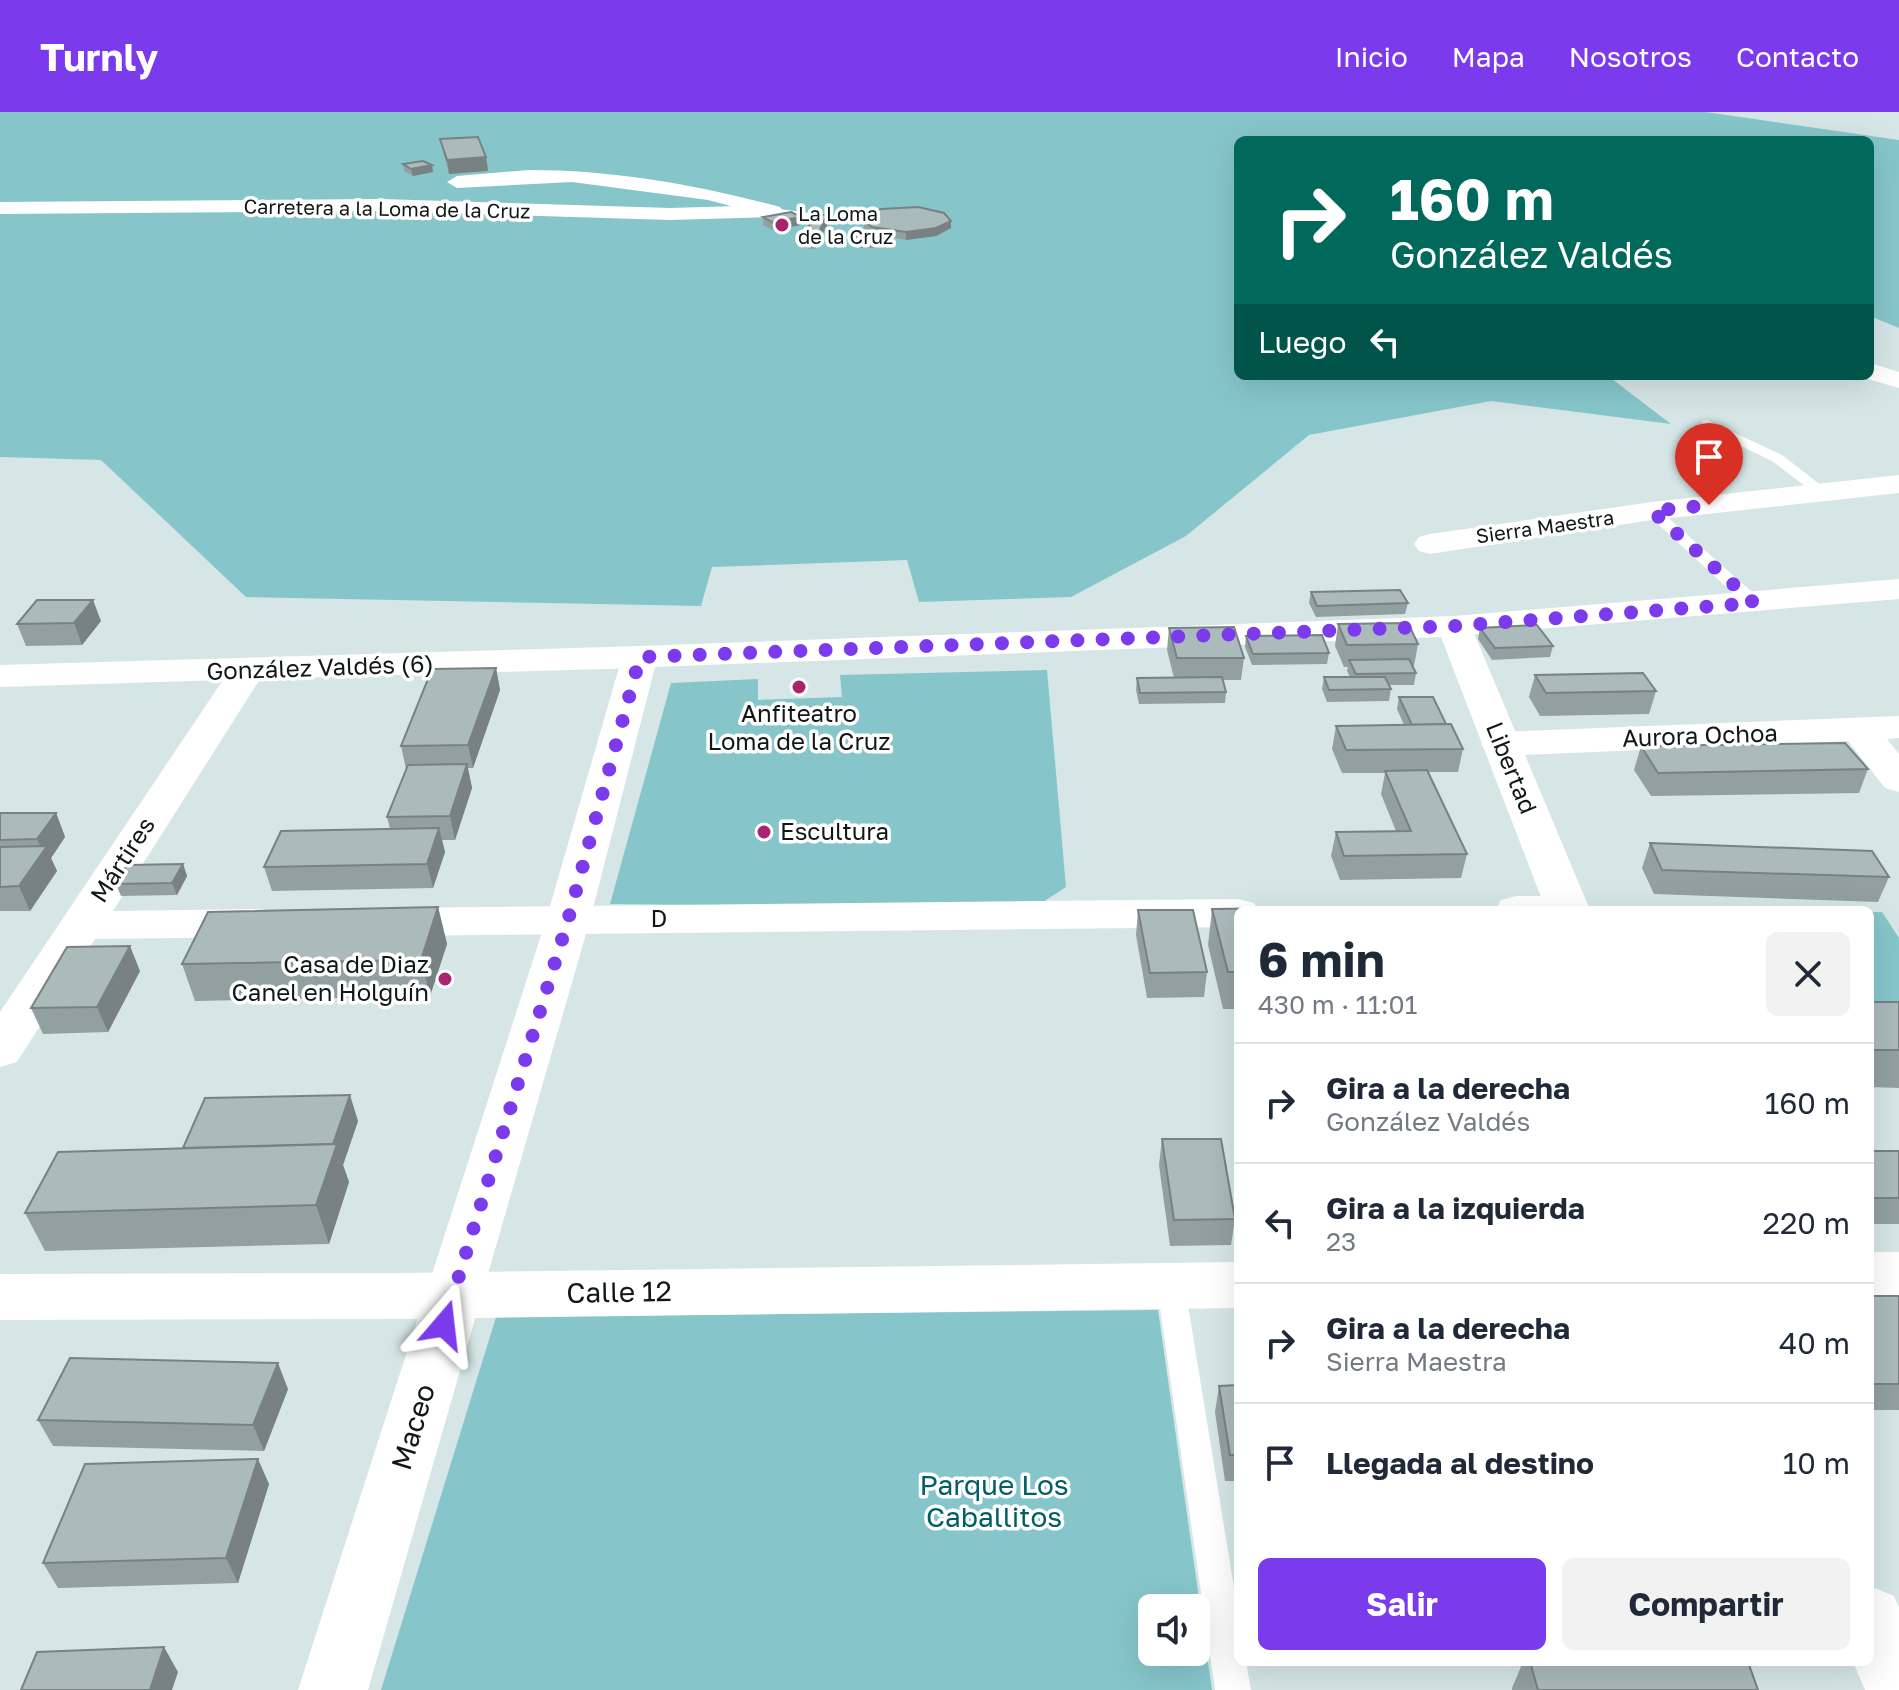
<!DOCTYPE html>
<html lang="es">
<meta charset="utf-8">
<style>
body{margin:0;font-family:"Golos Text",sans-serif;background:#f2f2f3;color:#1f2937;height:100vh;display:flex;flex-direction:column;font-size:30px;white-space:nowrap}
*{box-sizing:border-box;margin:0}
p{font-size:26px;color:#747a83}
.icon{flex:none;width:44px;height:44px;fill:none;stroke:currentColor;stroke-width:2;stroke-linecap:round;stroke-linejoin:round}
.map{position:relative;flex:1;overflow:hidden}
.drawer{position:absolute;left:1234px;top:794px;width:640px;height:760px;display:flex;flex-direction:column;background:#fff;border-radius:12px;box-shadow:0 8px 32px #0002}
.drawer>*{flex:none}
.guide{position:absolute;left:1234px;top:24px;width:640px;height:244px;border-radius:12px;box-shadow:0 8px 32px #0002;background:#00695c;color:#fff;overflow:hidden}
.tools{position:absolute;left:1138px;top:1482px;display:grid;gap:16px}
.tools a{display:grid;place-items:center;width:72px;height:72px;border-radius:12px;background:#fff;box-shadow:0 8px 32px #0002;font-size:40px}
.pin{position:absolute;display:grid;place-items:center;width:68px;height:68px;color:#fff;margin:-82px -34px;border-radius:50% 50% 50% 0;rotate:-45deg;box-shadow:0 0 8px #0007}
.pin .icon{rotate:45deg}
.me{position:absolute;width:88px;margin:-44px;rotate:17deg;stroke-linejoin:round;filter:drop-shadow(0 0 6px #0008)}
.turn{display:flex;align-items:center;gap:28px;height:168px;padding:0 24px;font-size:36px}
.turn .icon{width:104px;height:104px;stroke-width:2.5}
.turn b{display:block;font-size:56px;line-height:68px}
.then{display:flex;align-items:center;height:76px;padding:0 24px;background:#0003;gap:16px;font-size:30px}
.round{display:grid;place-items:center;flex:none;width:84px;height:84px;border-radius:12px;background:#f2f2f3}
.overview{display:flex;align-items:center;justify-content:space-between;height:136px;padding:0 24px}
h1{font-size:48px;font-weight:700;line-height:60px}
.button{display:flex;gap:16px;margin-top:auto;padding:16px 24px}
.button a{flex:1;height:92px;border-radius:12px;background:#7c3aed;color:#fff;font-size:32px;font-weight:700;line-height:92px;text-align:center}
.button a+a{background:#f2f2f3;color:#1f2937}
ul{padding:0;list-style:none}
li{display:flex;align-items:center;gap:24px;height:120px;padding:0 24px;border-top:2px solid #e0e1e3}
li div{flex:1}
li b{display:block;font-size:30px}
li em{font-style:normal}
header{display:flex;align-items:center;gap:48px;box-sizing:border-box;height:112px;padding:0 40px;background:#7c3aed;color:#fff}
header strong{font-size:38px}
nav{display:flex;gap:44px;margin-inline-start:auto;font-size:28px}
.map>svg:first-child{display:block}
</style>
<header>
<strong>Turnly</strong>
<nav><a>Inicio</a><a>Mapa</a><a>Nosotros</a><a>Contacto</a></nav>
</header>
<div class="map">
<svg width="1899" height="1578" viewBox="0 0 1899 1578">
<rect width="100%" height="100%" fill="#d6e6e7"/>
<!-- green -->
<g fill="#86c6cb" fill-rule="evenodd">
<polygon points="0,0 1706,0 1899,28 1899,216 1870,204 1870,28 1238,28 1238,264 1608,264 1671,312 1491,289 1309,323 1186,424 1071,485 919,490 907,448 712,455 701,494 246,485 101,348 0,345"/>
<polygon points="1047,558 1066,775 1034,796 610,792 671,571 758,567 758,588 842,585 840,563"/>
<polygon points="1870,800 1882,800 1899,826 1899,917 1870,916"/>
<path d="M1158 1198 1212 1578H381L496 1205ZM1152 1496H1196V1540H1152Z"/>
</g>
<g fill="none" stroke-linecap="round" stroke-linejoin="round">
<!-- service -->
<g fill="#fff" fill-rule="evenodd">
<polygon points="773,96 837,105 842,108 837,111 769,101 768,99"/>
<polygon points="1707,308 1782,343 1831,381 1828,384 1818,384 1772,349 1702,315 1702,309"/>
<polygon points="1652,394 1657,396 1760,487 1762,491 1760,495 1748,495 1647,402 1644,399"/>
<polygon points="1171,1164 1181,1167 1185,1175 1238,1500 1238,1550 1246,1550 1251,1578 1215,1578 1157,1175 1161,1167"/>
</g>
<!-- minor -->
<g fill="#fff" fill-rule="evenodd">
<path d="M529 58C614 58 698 73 780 95L783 99 773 105 708 88 572 70 457 76 447 70 457 64Z"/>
<polygon points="1870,251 1899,260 1899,276 1861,265 1870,264"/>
<polygon points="1899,363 1899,381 1652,408 1430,442 1419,439 1414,432 1419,425 1430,422 1652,390"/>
<polygon points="1899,467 1899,487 1454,524 1442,521 1437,514 1442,507 1454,504"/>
<polygon points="640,534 653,537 658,545 653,553 640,556 260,567 113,799 262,797 278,801 284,811 278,821 262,825 95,827 17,950 0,955 0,900 223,568 0,575 0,553"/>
<polygon points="1899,604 1899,626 1887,627 1899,642 1899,680 1885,676 1848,629 1500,644 1486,640 1481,632 1486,624 1500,620"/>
<polygon points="1517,784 1568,784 1584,788 1590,798 1495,798 1501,788"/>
<polygon points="1238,787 1254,791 1258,798 1238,798 1238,815 383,824 367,820 361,810 367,800 383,796"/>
<rect x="1870" y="1140" width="29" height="44"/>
<polygon points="1238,1150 1238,1196 402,1207 0,1208 0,1162 402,1161"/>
</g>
<!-- tertiary -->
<g fill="#fff" fill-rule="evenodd">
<polygon points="381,87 670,96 773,93 783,99 773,105 670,108 381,99 0,102 0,90"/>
<polygon points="1454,504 1466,507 1471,514 1590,798 1546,798 1441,525 655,555 590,808 368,1578 298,1578 546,808 622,545 627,537 640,534"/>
<polygon points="1870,1474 1894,1484 1899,1495 1899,1578 1865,1578 1853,1550 1870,1550"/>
</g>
</g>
<!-- wall -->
<g fill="#93a0a1">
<polygon points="440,27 486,45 488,59 449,62"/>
<polygon points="403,52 433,60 413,64 404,59"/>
<polygon points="864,104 951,116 936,124 906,128 890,125 890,132 884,136 861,136 861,133 855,132 854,124 871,121 864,116"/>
<polygon points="763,105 801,105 801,113 773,118 763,113"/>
<polygon points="828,111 815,137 803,136 802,128"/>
<polygon points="1311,480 1408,491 1405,502 1316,505 1309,491"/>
<polygon points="101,509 82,533 26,534 17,512"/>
<polygon points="1338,512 1418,532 1414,554 1412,554 1416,561 1414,573 1389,573 1391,577 1389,589 1327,590 1322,577 1324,565 1350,565 1347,559 1348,555 1344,555 1335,534"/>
<polygon points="1169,516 1244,546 1241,568 1223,568 1226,580 1225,591 1139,592 1136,578 1137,566 1174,566 1167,538"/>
<polygon points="1480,516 1553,534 1550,545 1492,548 1478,527"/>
<polygon points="1246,524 1329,541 1327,552 1252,553 1245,535"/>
<polygon points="496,556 500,578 473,656 468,656 472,676 455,728 442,728 445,740 433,776 272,779 264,755 390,717 387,705 406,657 401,634"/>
<polygon points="1535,563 1656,579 1649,602 1540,604 1529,585"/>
<polygon points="1399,585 1446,612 1463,637 1458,660 1428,660 1467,742 1461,766 1340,768 1331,744 1336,720 1396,719 1381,682 1385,661 1342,661 1332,637 1336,614 1404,613 1397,597"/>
<polygon points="1641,634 1868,657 1859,681 1651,684 1634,658"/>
<polygon points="0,701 56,701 65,725 51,746 57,759 30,799 0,799"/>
<polygon points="1650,731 1889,765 1878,790 1654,782 1642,756"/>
<polygon points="183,752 187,764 177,783 121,784 116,772"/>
<polygon points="438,795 447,832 430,884 195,889 182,852"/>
<polygon points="1212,797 1238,798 1238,897 1223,897 1208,833"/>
<polygon points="1138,798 1207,860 1204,885 1147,886 1136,823"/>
<polygon points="140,859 108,920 43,922 31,896"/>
<polygon points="1870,890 1899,890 1899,976 1870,975"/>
<polygon points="358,1009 343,1053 349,1070 329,1132 45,1139 25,1101 183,1036"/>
<polygon points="1162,1027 1235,1107 1231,1133 1170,1134 1159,1053"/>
<rect x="1870" y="1039" width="29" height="73"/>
<rect x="1870" y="1184" width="29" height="114"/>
<polygon points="1238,1273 1238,1369 1225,1369 1215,1300 1219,1274"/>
<polygon points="288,1277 264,1339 53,1334 38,1308"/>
<polygon points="269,1372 238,1471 58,1476 43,1451"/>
<polygon points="1523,1550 1748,1550 1758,1578 1512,1578 1512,1576"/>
</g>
<!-- shaded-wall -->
<g fill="#788283">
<polygon points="486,45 488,59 449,62 447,48"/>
<polygon points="432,53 433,60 413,64 411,57"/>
<polygon points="827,103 828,111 815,137 815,129"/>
<polygon points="801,105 801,113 773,118 772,110"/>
<polygon points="951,109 951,116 936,124 906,128 906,120"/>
<polygon points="890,124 890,132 884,136 884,128"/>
<polygon points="93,488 101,509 82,533 74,511"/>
<polygon points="496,556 500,578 473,656 468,633"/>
<polygon points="467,652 472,676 455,728 450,704"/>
<polygon points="56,701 65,725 51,746 57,759 30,799 19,774 43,740 37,727"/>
<polygon points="439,716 445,740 433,776 427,752"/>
<polygon points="183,752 187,764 177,783 172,771"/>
<polygon points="438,795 447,832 430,884 421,848"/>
<polygon points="130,834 140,859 108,920 97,895"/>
<polygon points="350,983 358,1009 343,1053 349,1070 329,1132 316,1093 331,1039"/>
<polygon points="278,1251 288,1277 264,1339 253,1313"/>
<polygon points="258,1347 269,1372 238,1471 226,1446"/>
<polygon points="164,1535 178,1560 172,1578 150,1578"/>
</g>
<!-- building -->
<g fill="#abbabb" stroke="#788283" stroke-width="2">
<polygon points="478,25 486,45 447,48 440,27"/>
<polygon points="423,49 432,53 411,57 403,52"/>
<polygon points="918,95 944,101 951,109 936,116 906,120 872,115 864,108 864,104 881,97"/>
<polygon points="791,100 801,105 772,110 763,105"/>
<polygon points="814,103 827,103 815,129 802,128"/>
<polygon points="860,120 890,124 884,128 861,128 865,125 854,124"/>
<polygon points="1400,478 1408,491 1317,494 1311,480"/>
<polygon points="37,488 93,488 74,511 17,512"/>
<polygon points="1408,511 1418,532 1347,533 1338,512"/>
<polygon points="1537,513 1553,534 1495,536 1480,516"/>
<polygon points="1234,515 1244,546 1177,546 1169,516"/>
<polygon points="1322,523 1329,541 1253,542 1246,524"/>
<polygon points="1409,547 1416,561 1356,562 1349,548"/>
<polygon points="496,556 468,633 401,634 432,557"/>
<polygon points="1643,561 1656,579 1546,581 1535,563"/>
<polygon points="1222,565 1226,580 1140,581 1137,566"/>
<polygon points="1324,565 1385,565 1391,577 1329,578"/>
<polygon points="1399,585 1433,585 1446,612 1412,613"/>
<polygon points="1451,612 1463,637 1346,638 1336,614"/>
<polygon points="1845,631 1868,657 1658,661 1641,634"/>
<polygon points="467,652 450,704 387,705 408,653"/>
<polygon points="1427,658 1467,742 1344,744 1336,720 1411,719 1385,659"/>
<polygon points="0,701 56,701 37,727 0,728"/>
<polygon points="439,716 427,752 264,755 281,719"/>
<polygon points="1650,731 1872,739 1889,765 1662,758"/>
<polygon points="47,734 19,774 0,775 0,735"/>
<polygon points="183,752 172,771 116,772 127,753"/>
<polygon points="438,795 421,848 182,852 208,800"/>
<polygon points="1370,795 1371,798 1238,798 1238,860 1228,860 1212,797"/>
<polygon points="1138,798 1193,798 1207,860 1150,861"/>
<polygon points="130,834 97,895 31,896 67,835"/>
<rect x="1870" y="890" width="29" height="48"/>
<polygon points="350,983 333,1032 183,1036 205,986"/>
<polygon points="1162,1027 1221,1027 1235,1107 1174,1108"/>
<polygon points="337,1032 316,1093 25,1101 58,1040"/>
<rect x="1870" y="1039" width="29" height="47"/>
<rect x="1870" y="1184" width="29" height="88"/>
<polygon points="70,1246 278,1251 253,1313 38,1308"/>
<polygon points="1238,1273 1238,1343 1230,1343 1219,1274"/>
<polygon points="258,1347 226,1446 43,1451 85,1352"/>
<polygon points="164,1535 150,1578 21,1578 37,1540"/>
<polygon points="1530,1550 1748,1550 1758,1578 1538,1578"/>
</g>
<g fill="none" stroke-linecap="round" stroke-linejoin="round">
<!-- route -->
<polyline stroke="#7c3aed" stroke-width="14" stroke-dasharray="0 25.2" points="444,1213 568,808 640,545 1454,514 1754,491 1652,399 1709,393"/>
</g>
<!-- markers -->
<g fill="#a9246e" stroke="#fff" stroke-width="3">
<circle cx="782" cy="113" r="8"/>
<circle cx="799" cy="575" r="8"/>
<circle cx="764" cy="720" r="8"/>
<circle cx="445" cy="867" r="8"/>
</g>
<g text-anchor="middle" stroke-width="7" stroke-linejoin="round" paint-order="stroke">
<!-- far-street labels -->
<g font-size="20" fill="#111617" stroke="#fff">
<text transform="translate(387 97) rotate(1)" y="7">Carretera a la Loma de la Cruz</text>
<text transform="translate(1545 415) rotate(-8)" y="7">Sierra Maestra</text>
</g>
<!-- far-poi labels -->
<g font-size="20" fill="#111617" stroke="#fff" text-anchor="start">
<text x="798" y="109">La Loma<tspan x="798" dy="23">de la Cruz</tspan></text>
</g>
<!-- street labels -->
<g font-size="24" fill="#111617" stroke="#fff">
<text transform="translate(320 556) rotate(-2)" y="8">González Valdés (6)</text>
<text transform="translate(1700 624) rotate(-2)" y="8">Aurora Ochoa</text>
<text transform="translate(1511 656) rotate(68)" y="8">Libertad</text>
<text transform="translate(123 748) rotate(-57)" y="8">Mártires</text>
<text x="659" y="815">D</text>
</g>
<!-- poi labels -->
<g font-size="24" fill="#111617" stroke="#fff">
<text x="799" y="610">Anfiteatro<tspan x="799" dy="28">Loma de la Cruz</tspan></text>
<text x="780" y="728" text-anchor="start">Escultura</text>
<text x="429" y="861" text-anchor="end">Casa de Diaz<tspan x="429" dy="28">Canel en Holguín</tspan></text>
</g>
<!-- near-street labels -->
<g font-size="28" fill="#111617" stroke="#fff">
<text transform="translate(619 1180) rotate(-1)" y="10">Calle 12</text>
<text transform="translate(413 1315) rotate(-73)" y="10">Maceo</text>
</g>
<!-- near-park labels -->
<g font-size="28" fill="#005f64" stroke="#fff">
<text x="994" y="1383">Parque Los<tspan x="994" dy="32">Caballitos</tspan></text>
</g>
</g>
</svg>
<div class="tools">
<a><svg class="icon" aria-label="sound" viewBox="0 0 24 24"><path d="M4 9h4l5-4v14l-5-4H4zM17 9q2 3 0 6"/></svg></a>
</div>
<div class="pin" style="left:1709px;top:393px;background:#d93025"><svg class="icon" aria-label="arrive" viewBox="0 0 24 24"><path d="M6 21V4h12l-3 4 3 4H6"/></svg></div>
<svg class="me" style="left:444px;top:1213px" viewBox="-20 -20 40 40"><path d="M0-17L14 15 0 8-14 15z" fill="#7c3aed" stroke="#fff" stroke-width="4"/></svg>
<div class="guide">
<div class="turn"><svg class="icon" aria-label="right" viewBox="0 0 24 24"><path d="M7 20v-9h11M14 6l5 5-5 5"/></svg><div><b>160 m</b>González Valdés</div></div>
<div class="then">Luego<svg class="icon" aria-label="left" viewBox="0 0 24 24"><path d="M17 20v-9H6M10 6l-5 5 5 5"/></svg></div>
</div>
<section class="drawer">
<div class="overview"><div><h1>6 min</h1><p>430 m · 11:01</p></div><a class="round"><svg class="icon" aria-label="close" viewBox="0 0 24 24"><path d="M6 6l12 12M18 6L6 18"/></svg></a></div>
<ul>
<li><svg class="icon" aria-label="right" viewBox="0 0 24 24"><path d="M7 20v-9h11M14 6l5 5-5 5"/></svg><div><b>Gira a la derecha</b><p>González Valdés</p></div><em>160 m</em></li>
<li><svg class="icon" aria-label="left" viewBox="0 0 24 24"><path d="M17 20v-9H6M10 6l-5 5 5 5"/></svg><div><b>Gira a la izquierda</b><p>23</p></div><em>220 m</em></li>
<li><svg class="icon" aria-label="right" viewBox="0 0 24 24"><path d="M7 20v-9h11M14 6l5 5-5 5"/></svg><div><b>Gira a la derecha</b><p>Sierra Maestra</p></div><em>40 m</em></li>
<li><svg class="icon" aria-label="arrive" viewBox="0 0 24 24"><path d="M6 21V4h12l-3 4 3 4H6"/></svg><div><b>Llegada al destino</b></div><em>10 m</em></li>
</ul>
<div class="button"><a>Salir</a><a>Compartir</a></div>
</section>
</div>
